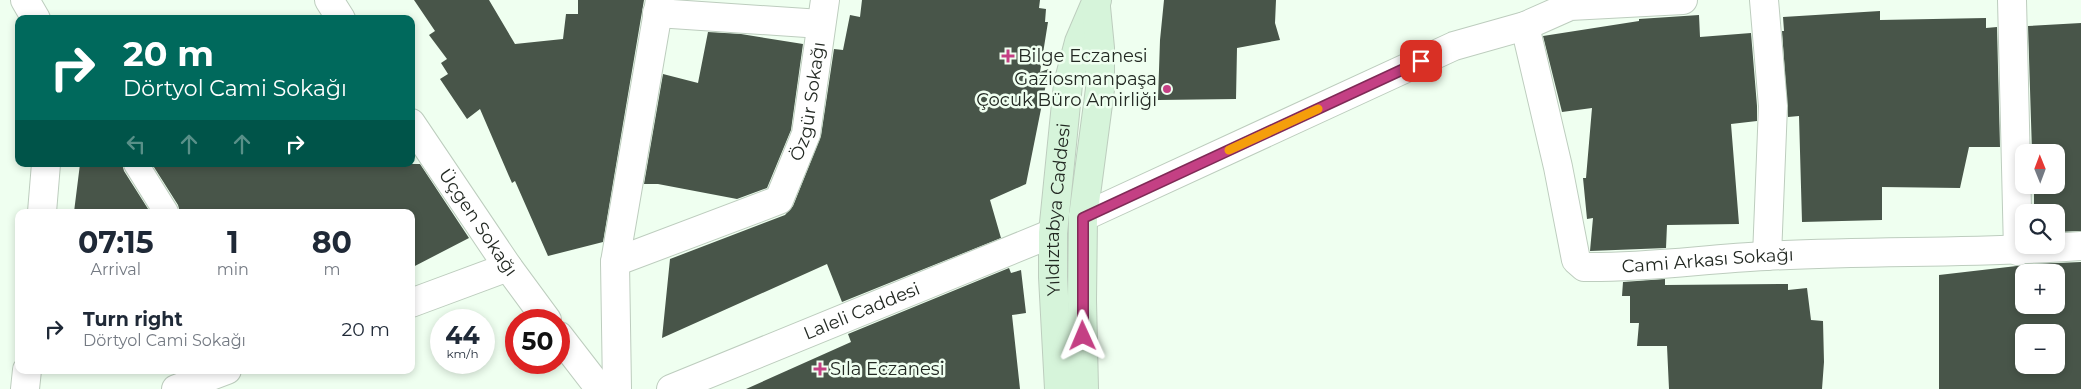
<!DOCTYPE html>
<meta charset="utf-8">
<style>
body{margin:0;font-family:Montserrat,sans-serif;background:#f6f6f7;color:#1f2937;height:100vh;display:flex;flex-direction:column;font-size:19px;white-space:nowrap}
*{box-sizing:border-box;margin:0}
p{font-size:16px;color:#747a83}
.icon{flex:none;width:28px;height:28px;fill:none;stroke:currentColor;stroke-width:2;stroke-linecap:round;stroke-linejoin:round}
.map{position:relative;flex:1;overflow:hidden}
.side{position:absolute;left:15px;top:209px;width:400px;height:165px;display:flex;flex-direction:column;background:#fff;border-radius:10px;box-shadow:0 2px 8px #0003}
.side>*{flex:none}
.top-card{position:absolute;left:15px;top:15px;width:400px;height:152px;border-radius:10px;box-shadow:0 2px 8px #0003;background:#00695c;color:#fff;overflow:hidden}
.needle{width:32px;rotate:359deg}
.fabs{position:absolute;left:2015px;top:144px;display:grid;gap:10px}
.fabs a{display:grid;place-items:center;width:50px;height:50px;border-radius:10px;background:#fff;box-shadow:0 2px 8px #0003;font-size:25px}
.speed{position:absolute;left:430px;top:309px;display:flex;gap:10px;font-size:25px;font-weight:700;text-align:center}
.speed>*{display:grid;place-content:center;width:65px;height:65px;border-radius:50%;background:#fff;box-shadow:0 2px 8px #0003;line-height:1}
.speed small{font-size:12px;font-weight:400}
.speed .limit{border:8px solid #d22;background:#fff;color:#111}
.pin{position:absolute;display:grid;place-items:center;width:42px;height:42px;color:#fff;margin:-21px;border-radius:10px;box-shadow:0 2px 8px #0006}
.me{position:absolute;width:55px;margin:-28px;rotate:359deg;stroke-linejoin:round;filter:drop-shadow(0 0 4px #0008)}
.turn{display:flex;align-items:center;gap:18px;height:105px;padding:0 25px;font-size:22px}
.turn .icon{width:65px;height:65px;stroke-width:2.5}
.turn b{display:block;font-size:35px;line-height:42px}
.lanes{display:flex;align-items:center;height:48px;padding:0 25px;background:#0003;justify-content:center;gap:25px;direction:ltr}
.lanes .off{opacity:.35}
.eta{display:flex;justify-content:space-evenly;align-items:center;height:85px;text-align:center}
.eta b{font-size:30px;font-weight:700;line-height:35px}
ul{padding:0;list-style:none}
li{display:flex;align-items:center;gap:15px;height:70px;padding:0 25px}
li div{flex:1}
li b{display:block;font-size:19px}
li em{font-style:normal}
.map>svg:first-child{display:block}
</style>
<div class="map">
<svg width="2081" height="389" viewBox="0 0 2081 389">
<rect width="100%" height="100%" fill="#effff0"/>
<!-- building -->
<g fill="#485549" fill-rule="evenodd">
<polygon points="414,0 489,0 515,44 563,39 566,14 578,14 578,0 644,0 603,242 548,256 515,181 512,183 480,109 467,119 440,79 448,74 441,63 447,59 429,35 435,31"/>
<polygon points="862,0 1040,0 1039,8 1046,9 1045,22 1048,22 1040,72 1049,69 1026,184 990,200 1001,238 842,302 827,264 662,338 670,259 785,215 793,206 821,136 834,49 843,50 850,15 860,17"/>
<polygon points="1164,0 1276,0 1275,23 1280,40 1237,48 1236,99 1158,100 1160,40"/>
<polygon points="1880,11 1880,20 1986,18 1986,28 1997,27 2000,147 1969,147 1960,188 1882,187 1882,220 1802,222 1799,116 1788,117 1782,31 1784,31 1783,17"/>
<polygon points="1699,15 1700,37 1751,33 1757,106 1757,121 1731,124 1739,224 1667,225 1666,248 1590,251 1593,218 1587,219 1583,178 1586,178 1592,108 1562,112 1543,36 1639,21 1639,19"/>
<polygon points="2081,23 2081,231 2056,232 2056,212 2034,212 2034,185 2056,185 2056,152 2032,152 2028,26"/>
<polygon points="708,32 741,34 803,44 791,130 767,188 737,199 658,184 644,184 663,74 698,83"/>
<polygon points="80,164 122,164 124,171 150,212 74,212"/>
<polygon points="152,164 420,164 469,238 411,268 411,212 180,212 178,205"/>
<path d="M2081 262V389H1939V275L2034 264ZM2024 272H2056V305H2024ZM2024 332H2056V365H2024Z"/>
<polygon points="1009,268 1011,273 1021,270 1026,313 1012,315 1020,389 746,389 851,342 848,334"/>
<polygon points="1665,279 1665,285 1788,284 1788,290 1807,288 1811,320 1823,321 1824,362 1822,389 1669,389 1667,346 1637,346 1639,323 1630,323 1630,296 1622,296 1623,282"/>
</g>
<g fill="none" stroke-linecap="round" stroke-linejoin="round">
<defs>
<polyline id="service" points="136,164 166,212"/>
<g id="minor">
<polyline points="25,0 36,19"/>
<polyline points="329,0 341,19"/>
<polyline points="1764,0 1773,106 1767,256"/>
<polyline points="2012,0 2018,251"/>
<polyline points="657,13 821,24"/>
<path id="s1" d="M1525 26 1558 167 1576 260 1584 267C1644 268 1705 259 1766 256 1871 250 1976 254 2081 246"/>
<path id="s2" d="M411 123 508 267 547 320"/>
<polyline points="42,212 46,164"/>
<path id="s3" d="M615 262 779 200 806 134 825 0"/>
<polyline points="411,303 508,267"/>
<polyline points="559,336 600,389"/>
<polyline points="25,389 27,370"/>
<polyline points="176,389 227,370"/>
<polyline points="617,389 615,262 660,0"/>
</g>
<g id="tertiary">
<polyline points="1083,217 1454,46 1525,26 1570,6 1683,0"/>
<path id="s4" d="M671 389 1053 233"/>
</g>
<g id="secondary">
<path id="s5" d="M1059 389 1053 277V233L1068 84 1079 42 1097 0"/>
<polyline points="1084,389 1082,300 1083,217 1100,89 1100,48 1096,7"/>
</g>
</defs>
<!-- service casing -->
<use href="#service" stroke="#bdcdbe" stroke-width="26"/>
<!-- minor casing -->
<use href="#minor" stroke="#bdcdbe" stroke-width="30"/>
<!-- tertiary casing -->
<use href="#tertiary" stroke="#bdcdbe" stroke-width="30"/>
<!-- secondary casing -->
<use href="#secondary" stroke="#bdcdbe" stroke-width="30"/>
<!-- service -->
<use href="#service" stroke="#fff" stroke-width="24"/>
<!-- minor -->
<use href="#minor" stroke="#fff" stroke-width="28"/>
<!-- tertiary -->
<use href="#tertiary" stroke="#fff" stroke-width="28"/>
<!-- secondary -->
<use href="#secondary" stroke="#d6f4da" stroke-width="28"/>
</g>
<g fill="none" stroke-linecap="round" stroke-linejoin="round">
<defs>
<polyline id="route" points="1083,336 1083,218 1421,61"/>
</defs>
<!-- route casing -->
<use href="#route" stroke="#7f2a56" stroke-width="12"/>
<!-- route -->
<use href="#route" stroke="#c44084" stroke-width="9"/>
<!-- slow -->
<polyline stroke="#f59e0b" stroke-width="9" points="1229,150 1318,109"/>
</g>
<!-- markers -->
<g fill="#c44084" stroke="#effff0" stroke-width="2">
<path d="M1005.5 48.5h5v5h5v5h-5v5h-5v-5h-5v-5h5z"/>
<circle cx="1167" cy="89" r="5"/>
<path d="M817.5 361.5h5v5h5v5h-5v5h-5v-5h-5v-5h5z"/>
</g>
<g text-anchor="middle" stroke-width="5" stroke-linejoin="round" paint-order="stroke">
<!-- poi labels -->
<g font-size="18" fill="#232923" stroke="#effff0" text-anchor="start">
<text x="1018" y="62">Bilge Eczanesi</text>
<text x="1157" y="85" text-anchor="end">Gaziosmanpaşa<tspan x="1157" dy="21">Çocuk Büro Amirliği</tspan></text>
<text x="830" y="375">Sıla Eczanesi</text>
</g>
<!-- street labels -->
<g font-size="18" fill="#232923" stroke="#effff0">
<text dy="6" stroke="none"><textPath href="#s3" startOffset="279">Özgür Sokağı</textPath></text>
<text dy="6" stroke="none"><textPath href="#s5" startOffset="180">Yıldıztabya Caddesi</textPath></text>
<text dy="6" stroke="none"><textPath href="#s2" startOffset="120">Üçgen Sokağı</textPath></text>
<text dy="6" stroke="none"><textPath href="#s1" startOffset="374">Cami Arkası Sokağı</textPath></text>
<text dy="6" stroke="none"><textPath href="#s4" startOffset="206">Laleli Caddesi</textPath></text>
</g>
</g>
</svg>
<div class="fabs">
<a><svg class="needle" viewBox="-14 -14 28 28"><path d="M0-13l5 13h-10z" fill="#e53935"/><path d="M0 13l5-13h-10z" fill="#747a83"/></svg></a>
<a><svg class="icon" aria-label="search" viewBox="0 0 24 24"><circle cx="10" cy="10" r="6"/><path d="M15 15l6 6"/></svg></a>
<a>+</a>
<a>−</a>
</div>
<div class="speed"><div>44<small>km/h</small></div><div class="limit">50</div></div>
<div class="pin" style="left:1421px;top:61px;background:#d93025"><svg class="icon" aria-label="arrive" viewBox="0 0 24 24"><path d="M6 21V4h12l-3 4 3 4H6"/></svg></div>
<svg class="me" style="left:1083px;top:336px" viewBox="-20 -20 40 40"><path d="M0-17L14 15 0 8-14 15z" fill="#c44084" stroke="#fff" stroke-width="4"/></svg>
<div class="top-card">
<div class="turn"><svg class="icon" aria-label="right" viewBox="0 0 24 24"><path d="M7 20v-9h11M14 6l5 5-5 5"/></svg><div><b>20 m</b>Dörtyol Cami Sokağı</div></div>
<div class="lanes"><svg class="icon off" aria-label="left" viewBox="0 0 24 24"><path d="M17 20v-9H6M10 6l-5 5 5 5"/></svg><svg class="icon off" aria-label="ahead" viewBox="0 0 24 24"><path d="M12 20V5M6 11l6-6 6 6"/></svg><svg class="icon off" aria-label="ahead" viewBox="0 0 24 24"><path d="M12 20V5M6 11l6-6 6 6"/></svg><svg class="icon" aria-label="right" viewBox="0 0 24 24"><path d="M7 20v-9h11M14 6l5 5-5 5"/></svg></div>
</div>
<section class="side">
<div class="eta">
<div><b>07:15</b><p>Arrival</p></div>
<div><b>1</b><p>min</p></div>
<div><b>80</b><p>m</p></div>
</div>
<ul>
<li><svg class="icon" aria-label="right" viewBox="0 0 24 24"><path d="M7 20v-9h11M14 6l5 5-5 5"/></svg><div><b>Turn right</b><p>Dörtyol Cami Sokağı</p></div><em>20 m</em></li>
</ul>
</section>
</div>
